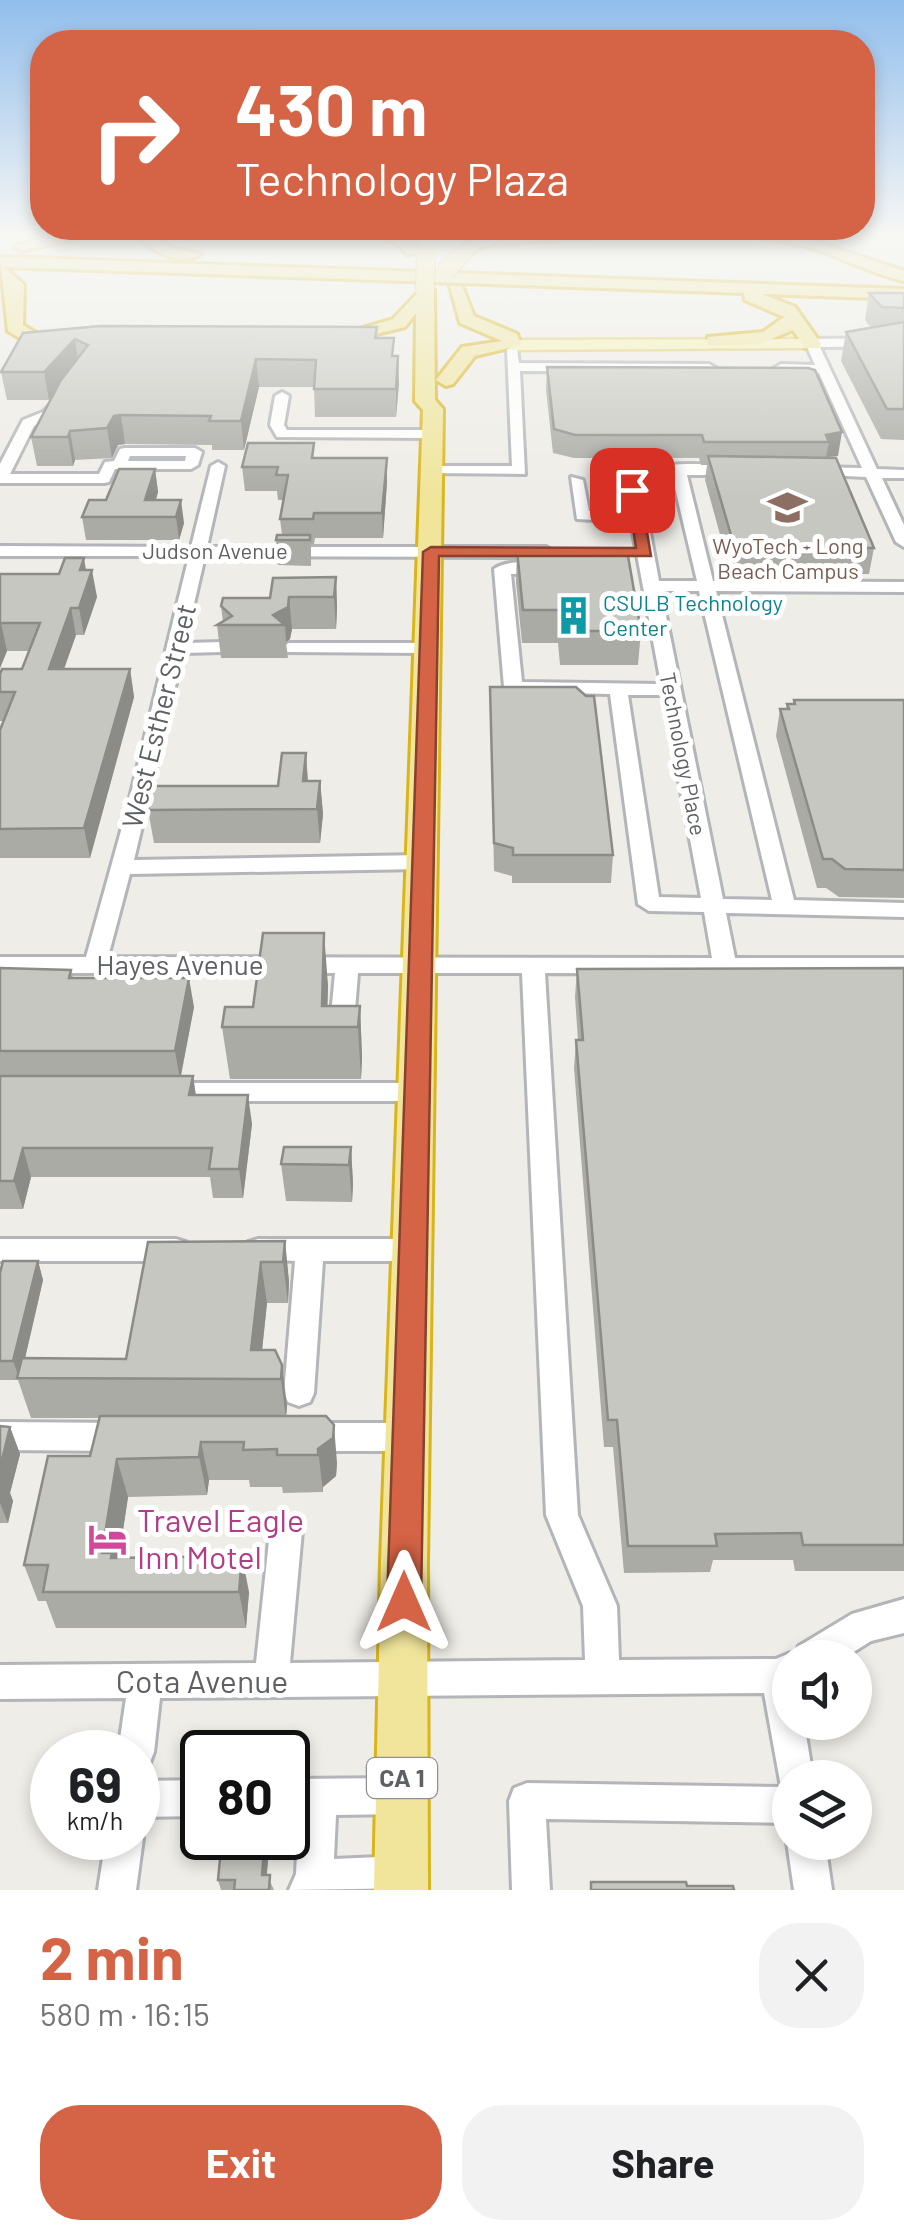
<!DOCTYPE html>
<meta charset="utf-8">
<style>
body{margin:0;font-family:Barlow,sans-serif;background:#f2f2f2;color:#202124;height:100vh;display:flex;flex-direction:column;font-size:38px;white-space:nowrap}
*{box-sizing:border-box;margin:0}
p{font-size:32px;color:#757577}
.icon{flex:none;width:55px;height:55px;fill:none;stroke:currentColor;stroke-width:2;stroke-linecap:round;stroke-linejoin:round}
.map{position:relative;height:1890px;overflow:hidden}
.panel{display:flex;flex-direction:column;background:#fff;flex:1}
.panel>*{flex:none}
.top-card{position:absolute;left:30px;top:30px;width:845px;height:210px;border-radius:40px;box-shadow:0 5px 15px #0003;background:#d56346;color:#fff;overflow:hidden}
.controls{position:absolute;left:772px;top:1640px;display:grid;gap:20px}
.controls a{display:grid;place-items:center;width:100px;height:100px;border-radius:50%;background:#fff;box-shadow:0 5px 15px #0003;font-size:50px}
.speed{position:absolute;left:30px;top:1730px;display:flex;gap:20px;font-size:50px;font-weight:700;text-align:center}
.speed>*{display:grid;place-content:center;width:130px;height:130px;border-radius:50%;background:#fff;box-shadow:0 5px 15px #0003;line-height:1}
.speed small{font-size:25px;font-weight:400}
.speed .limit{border:5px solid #111;border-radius:15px;background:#fff;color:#111}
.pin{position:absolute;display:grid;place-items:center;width:85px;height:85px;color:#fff;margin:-42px;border-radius:20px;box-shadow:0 5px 15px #0006}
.me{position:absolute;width:110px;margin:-55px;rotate:0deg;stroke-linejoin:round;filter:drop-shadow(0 0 8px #0008)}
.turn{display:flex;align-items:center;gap:35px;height:210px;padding:0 40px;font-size:45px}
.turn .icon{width:130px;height:130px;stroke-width:2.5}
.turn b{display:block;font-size:70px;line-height:85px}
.round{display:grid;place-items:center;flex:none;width:105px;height:105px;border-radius:40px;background:#f2f2f2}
.head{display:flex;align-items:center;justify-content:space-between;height:170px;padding:0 40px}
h1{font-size:60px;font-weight:700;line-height:75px;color:#d56346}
.action{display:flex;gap:20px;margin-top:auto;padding:20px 40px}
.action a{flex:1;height:115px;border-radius:40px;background:#d56346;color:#fff;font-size:40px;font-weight:700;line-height:115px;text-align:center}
.action a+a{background:#f2f2f2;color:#202124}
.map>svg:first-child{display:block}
</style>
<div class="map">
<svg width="904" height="1890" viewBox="0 0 904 1890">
<rect width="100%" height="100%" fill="#eeede7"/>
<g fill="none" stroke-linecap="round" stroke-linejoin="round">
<defs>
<g id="minor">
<polygon points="904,338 904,346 820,347 877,469 904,470 904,478 882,478 904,525 904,547 896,542 866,477 806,474 804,471 811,467 862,468 819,373 781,372 774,368 781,364 815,365 807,347 796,343 802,339"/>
<polygon points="507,349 517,349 519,363 709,364 716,368 709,372 520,371 525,474 427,473 427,467 432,466 512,466"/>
<polygon points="282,392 289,396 284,425 287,430 432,430 439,434 432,438 277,437 270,425 275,396"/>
<path d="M63 393 70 397 53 418 34 426 10 474H99L105 462 114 461 120 449 125 448H195L202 452 198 465 191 469H115L109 482 104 483H0V464L23 420 43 412ZM130 456H186L185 461H128Z"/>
<path d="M218 462 225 466 207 547H546L554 552 546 557 205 556 185 643 223 642 232 647 223 652 183 653 134 860 422 855 433 862 422 869 130 874 108 957 712 958 704 912 649 911 638 904 610 694 513 692 504 687 494 569C507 560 542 559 555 568L547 573 511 574 522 682 661 684 631 522 577 519 571 477 583 480 589 511 630 512 626 483C650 458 706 463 739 468L741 471 734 475H687L713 581 904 582V592L716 591 794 900 904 903V917L726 913 735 958H904V974L545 973 578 1515 617 1606 619 1660 776 1659 790 1653 795 1655 799 1646 852 1614 904 1599V1633L871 1641 844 1658H790V1722H804L813 1778H790V1823L546 1819 550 1890H512L509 1801 514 1788 527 1783 781 1787 764 1693 160 1698 154 1752 149 1765 138 1769V1752H118L126 1698 0 1699V1665L256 1663 270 1531 275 1520 286 1516 297 1520 302 1531 290 1663 585 1660 583 1606 546 1515 522 973H358L353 1036 349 1042H333L329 1036 335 973H0V957H86L129 802 189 556H0V546L191 547 211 466ZM672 475 697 581H659L641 484 650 477ZM661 591H699L772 900 723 899ZM628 695H663L701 898 659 897Z"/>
<polygon points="289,643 426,643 435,648 426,653 283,652 280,648"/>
<polygon points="168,1083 416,1083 425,1085 428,1092 425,1099 416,1101 168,1101 159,1099 156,1092 159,1085"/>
<polygon points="0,1239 176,1239 186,1242 190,1250 186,1258 176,1261 0,1261"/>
<polygon points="258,1239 414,1239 424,1242 428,1250 424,1258 414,1261 323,1261 314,1393 310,1402 299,1406 288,1402 284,1393 295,1261 248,1258 244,1250 248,1242"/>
<polygon points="0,1422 126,1423 137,1427 141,1437 137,1447 126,1451 0,1450"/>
<polygon points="308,1423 409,1423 420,1427 424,1437 420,1447 409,1451 308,1451 297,1447 293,1437 297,1427"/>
<polygon points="402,1778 415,1783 420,1796 415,1809 402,1814 336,1815 334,1859 401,1856 414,1862 420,1875 414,1888 289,1890 296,1874 299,1815 288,1815 288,1779"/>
<polygon points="202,1780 202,1816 138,1817 138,1781"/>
<polygon points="138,1826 143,1838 136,1890 98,1890 106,1838 138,1838"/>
<polygon points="790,1836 790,1842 825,1842 832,1890 794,1890 787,1842"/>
</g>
<polygon id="major" points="812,339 818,340 818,348 512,350 503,345 512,340"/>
<g id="highway">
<polygon points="68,232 104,232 22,251 14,246"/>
<path d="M144 232H160L157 238 169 247 201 254C183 266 159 254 143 242Z"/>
<polygon points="364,232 411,238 421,252 407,255 399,244"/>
<path d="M533 232H788L904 271V281C864 272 828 249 787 242 692 225 591 239 495 244L478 248 468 257 454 254C474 232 505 234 533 232Z"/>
<polygon points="0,257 904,289 904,299 762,294 795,307 821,344 819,348 805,348 793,330 759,344 714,346 708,345 708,337 763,332 784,317 745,300 744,293 4,267 24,285 23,325 38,334 73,341 73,349 66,351 26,342 8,331"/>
<polygon points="425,285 434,290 435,400 443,409 427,1562 428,1890 374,1890 381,1562 423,410 415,401 416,313 405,327 335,344 326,339 393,319"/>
<polygon points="450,286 462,286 474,316 517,334 521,345 475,356 453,384 446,386 436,380 462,347 502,341 460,323"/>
</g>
</defs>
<!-- minor casing -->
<use href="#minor" stroke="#b3b5b9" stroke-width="6"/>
<!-- major casing -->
<use href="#major" stroke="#e1ce6d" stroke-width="5"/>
<!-- highway casing -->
<use href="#highway" stroke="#d9b51c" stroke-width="6"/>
<!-- minor -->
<use href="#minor" fill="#fff" fill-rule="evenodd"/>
<!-- major -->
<use href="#major" fill="#f5f3b4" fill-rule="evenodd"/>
<!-- highway -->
<use href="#highway" fill="#f0e59b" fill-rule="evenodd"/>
<defs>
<polyline id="rail" points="854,232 904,237"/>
</defs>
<!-- rail casing -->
<use href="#rail" stroke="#b4b4b5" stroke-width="6"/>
<!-- rail -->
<use href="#rail" stroke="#fff" stroke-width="4" stroke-dasharray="10" stroke-linecap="butt"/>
<defs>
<g id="highway-bridge">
<polyline points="445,271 462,254"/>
<polyline points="425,290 426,253"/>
</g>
</defs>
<!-- highway-bridge casing -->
<use href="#highway-bridge" stroke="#d9b51c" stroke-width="20" stroke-linecap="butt"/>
<!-- highway-bridge -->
<use href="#highway-bridge" stroke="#f0e59b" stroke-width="18"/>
</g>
<!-- wall -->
<g fill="#ababa6">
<polygon points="869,293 904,293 904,440 881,439 841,361 846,332 871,328 865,320"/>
<polygon points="377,327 377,338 394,356 399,383 396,417 315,417 314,387 259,387 244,450 212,450 212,445 125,444 118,445 112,458 75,460 73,466 37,466 31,437 52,396 49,400 7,400 1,372 23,333"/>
<polygon points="547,367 808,368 838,456 826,457 874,548 869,574 744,573 729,567 705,480 707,465 701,465 699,458 574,458 553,453 546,390"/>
<polygon points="315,458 387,458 387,482 383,538 315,538 314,544 311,544 311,566 278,565 276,540 282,535 280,519 284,500 278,500 277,491 245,491 242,467"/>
<polygon points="155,469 158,492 156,500 184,523 179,540 86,540 82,517 106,500"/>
<polygon points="517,550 641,631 638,665 560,665 558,643 522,643 516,582"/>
<polygon points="86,570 97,597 84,635 76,635 64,669 130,669 134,697 90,858 0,858 0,730 4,721 0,721 0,674 22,669 30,651 7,651 0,668 0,574 59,574"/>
<polygon points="336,577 337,609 336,629 292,629 290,639 286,642 288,658 221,658 217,625 223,622 221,606 270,598"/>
<polygon points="490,687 613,855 611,883 512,883 512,876 494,871"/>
<polygon points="794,700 904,700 904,898 839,897 826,888 817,888 776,736 780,709 786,709 787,704 793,704"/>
<polygon points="306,753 308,781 320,781 323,814 320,843 154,843 148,810 278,786"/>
<polygon points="0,968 71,970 73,978 194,1007 181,1076 193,1076 196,1095 252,1124 243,1198 213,1198 210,1177 31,1177 23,1209 0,1209"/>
<polygon points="904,968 904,1571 795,1571 793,1560 713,1560 710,1572 624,1573 613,1447 604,1447 574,1068 576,1040 578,1040 575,997 577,969"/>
<polygon points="328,985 327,1006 360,1006 362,1057 361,1079 230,1079 222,1027 253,1007"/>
<polygon points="351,1147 353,1184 352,1202 286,1201 281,1164"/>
<polygon points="285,1241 289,1282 288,1303 267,1303 262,1350 275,1350 287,1406 286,1416 337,1463 336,1476 323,1487 323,1492 283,1493 282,1487 250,1487 249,1480 209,1480 207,1495 128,1497 119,1558 249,1592 246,1628 56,1628 46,1601 38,1601 24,1565 90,1456 99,1418 31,1418 18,1380 0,1380 0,1273 38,1261 43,1280 25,1358 126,1359"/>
<polygon points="0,1426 10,1427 20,1454 10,1493 13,1501 8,1523 0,1523"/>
<polygon points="292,1827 289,1849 269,1849 267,1875 274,1890 221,1890 218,1880 222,1838 288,1838"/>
</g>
<!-- shaded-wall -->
<g fill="#8b8b87">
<polygon points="75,339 79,366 49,400 44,372"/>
<polygon points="398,356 399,383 396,417 396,389"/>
<polygon points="256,359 259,387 244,450 241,421"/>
<polygon points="121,415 125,444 118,445 112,458 107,428 114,416"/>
<polygon points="70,431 75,460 73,466 68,437"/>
<polygon points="842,432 838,456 826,457 829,442 826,435"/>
<polygon points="387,458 387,482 383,538 382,513"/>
<polygon points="155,469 158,492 150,517 145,500"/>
<polygon points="181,500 184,523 179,540 176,517"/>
<polygon points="84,558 88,582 92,570 97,597 84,635 79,608 80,570"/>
<polygon points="336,577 337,609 336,629 334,597"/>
<polygon points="289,597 292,629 290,639 286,642 285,625 273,615"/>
<polygon points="71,608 76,635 54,697 49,669"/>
<polygon points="1,623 7,651 0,668 0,625"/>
<polygon points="130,669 134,697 90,858 84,828"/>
<polygon points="306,753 308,786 303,781"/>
<polygon points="320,781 323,814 320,843 317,809"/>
<polygon points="324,933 328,985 327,1027 322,1006"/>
<polygon points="189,978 194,1007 180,1079 175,1051"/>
<polygon points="360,1006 362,1057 361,1079 358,1027"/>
<polygon points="193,1076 197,1105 189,1095"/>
<polygon points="248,1095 252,1124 243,1198 239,1169"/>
<polygon points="351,1147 353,1184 352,1202 349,1165"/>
<polygon points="23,1148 31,1177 23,1209 14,1181"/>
<polygon points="285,1241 289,1282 288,1303 283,1262"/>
<polygon points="38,1261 43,1280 20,1380 13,1361"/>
<polygon points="261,1262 267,1303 259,1379 251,1350"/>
<polygon points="282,1365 287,1406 286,1419 281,1379"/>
<polygon points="334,1425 337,1463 336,1476 323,1487 323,1492 318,1449"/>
<polygon points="10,1427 20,1454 10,1493 13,1501 8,1523 0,1503 0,1468"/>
<polygon points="201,1442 209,1480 207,1495 199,1457"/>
<polygon points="117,1459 128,1497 117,1570 123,1590 122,1594 116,1575 102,1553"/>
<polygon points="242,1556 249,1592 246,1628 239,1592"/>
<polygon points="289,1811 292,1827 289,1849 287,1838"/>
<polygon points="265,1838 269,1849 265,1889 262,1875"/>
</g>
<!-- building -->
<g fill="#c7c7c1" stroke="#8b8b87" stroke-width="2.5">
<polygon points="869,293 904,293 904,308 882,307"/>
<polygon points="904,322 904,409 887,409 846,332"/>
<polygon points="100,326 377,327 375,338 394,338 392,356 398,356 396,389 314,389 316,360 256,359 241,421 209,421 211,416 121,415 114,416 107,428 70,431 68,437 31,437 61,380 88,345 75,339 44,372 1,372 23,333"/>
<polygon points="547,367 808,368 815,370 842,432 826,435 829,442 704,442 702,435 575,435 554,429"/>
<polygon points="248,443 314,443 312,458 387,458 382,513 314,513 313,519 280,519 288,475 276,475 278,467 242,467"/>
<polygon points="708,456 836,458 874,548 748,548 733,542"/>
<polygon points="119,469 155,469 145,500 181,500 176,517 82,517 89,500 106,500"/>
<polygon points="277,535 310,535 310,540 276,540"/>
<polygon points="517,550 612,550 628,556 641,631 562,631 560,610 523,610"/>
<polygon points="65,558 84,558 80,570 92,570 79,608 71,608 49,669 130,669 84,828 0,829 0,730 15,692 0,692 0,674 2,669 22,669 40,623 1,623 0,625 0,574 59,574"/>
<polygon points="336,577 334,597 289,597 288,607 273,615 285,625 217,625 232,616 221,606 223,598 270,598 273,578"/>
<polygon points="490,687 576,687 586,696 594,696 613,855 513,855 513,848 494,843"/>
<polygon points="794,700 904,700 904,870 845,869 832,859 823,859 780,709 789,709 787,704 795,704"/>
<polygon points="282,753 306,753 303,781 320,781 317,809 148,810 154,786 278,786"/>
<polygon points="263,933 324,933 322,1006 360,1006 358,1027 222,1027 225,1007 253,1007"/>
<polygon points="0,968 71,970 69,978 189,978 175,1051 0,1051"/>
<polygon points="904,968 904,1545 803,1545 801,1533 715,1534 717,1546 628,1546 617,1420 608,1420 576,1040 583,1040 577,969"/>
<polygon points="0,1076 193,1076 189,1095 248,1095 239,1169 209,1169 212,1148 23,1148 14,1181 0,1181"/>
<polygon points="284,1147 351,1147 349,1165 281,1164"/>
<polygon points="285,1241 283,1262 261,1262 251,1350 275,1350 282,1365 281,1379 17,1378 22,1358 126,1359 148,1242"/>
<polygon points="3,1261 38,1261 13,1361 0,1361 0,1273"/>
<polygon points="100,1416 326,1416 334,1425 333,1438 318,1449 318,1455 277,1455 277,1449 243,1450 244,1442 201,1442 199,1457 117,1459 102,1553 112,1553 111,1558 242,1556 239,1592 43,1592 48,1565 24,1565 48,1456 90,1456"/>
<polygon points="0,1426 10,1427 0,1468"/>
<polygon points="222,1838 265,1838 262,1875 270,1875 269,1890 234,1890 235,1880 218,1880"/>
<polygon points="591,1882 686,1882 687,1886 733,1886 734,1890 591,1890"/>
</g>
<!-- sky -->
<linearGradient id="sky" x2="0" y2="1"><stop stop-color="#91beed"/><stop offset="0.47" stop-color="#f7f7f4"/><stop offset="1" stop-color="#f7f7f4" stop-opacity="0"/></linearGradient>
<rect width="904" height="497" fill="url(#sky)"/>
<!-- route -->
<polygon fill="#d56346" stroke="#8a402e" stroke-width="2.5" points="627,487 640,490 651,556 439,556 421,1602 416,1614 404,1619 392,1614 387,1602 423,552 431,547 636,548"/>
<!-- icons -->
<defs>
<symbol id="school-bare" viewBox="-9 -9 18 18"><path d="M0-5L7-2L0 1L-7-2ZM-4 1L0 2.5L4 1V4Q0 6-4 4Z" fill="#8d6e63" stroke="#fff" stroke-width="2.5" paint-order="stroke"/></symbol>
<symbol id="building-bare" viewBox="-9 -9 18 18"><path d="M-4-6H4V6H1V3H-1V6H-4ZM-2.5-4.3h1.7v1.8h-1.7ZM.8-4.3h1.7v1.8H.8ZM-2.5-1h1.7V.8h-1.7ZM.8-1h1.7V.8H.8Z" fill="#0f9aa8" stroke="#fff" stroke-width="2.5" paint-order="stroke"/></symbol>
<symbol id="hotel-bare" viewBox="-9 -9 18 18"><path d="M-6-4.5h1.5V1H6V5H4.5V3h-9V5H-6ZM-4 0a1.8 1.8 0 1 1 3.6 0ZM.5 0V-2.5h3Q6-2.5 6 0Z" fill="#d1479c" stroke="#fff" stroke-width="2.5" paint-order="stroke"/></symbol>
</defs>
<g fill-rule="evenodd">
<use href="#school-bare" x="760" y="480" width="55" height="55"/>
<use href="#building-bare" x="546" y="588" width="55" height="55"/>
<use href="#hotel-bare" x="80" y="1512" width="55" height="55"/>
</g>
<g text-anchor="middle" stroke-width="10" stroke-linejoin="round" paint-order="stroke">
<!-- far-education labels -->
<g font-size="22" fill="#785e54" stroke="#fff">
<text x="788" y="554">WyoTech - Long<tspan x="788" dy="25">Beach Campus</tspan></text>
</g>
<!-- far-street labels -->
<g font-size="22" fill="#5e6065" stroke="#fff">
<text x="215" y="559">Judson Avenue</text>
<text transform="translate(683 754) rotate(79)" y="8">Technology Place</text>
</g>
<!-- far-culture labels -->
<g font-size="22" fill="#0d838f" stroke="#fff" text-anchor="start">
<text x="603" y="611">CSULB Technology<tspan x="603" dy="25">Center</tspan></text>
</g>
<!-- shield labels -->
<rect fill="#fff" stroke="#8e9093" stroke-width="2.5" x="367" y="1758" width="70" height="40" rx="8"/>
<g font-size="25" font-weight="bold" fill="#5e6065">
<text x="402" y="1787">CA 1</text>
</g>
<!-- street labels -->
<g font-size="28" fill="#5e6065" stroke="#fff">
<text transform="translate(159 716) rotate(-76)" y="10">West Esther Street</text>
<text x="180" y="975">Hayes Avenue</text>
</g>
<!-- near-hotel labels -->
<g font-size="32" fill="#b23c85" stroke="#fff" text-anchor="start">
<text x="137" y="1532">Travel Eagle<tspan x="137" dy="37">Inn Motel</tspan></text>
</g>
<!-- near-street labels -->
<g font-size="32" fill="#5e6065" stroke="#fff">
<text x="202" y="1693">Cota Avenue</text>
</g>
</g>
</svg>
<div class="controls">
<a><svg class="icon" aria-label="sound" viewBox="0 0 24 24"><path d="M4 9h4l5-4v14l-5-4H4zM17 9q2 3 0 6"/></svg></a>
<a><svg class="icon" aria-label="layers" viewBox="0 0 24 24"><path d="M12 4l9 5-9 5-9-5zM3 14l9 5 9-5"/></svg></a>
</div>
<div class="speed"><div>69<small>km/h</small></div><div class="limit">80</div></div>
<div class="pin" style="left:632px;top:490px;background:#d93025"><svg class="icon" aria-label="arrive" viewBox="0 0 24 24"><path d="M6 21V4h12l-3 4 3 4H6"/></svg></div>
<svg class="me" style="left:404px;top:1602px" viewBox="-20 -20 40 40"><path d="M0-17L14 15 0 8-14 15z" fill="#d56346" stroke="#fff" stroke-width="4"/></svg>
<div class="top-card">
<div class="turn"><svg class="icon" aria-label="right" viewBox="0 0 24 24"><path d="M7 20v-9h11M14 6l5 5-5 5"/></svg><div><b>430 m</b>Technology Plaza</div></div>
</div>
</div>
<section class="panel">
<div class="head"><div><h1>2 min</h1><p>580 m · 16:15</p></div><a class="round"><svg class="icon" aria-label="close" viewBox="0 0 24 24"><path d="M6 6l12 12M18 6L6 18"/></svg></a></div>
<div class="action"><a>Exit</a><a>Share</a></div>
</section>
